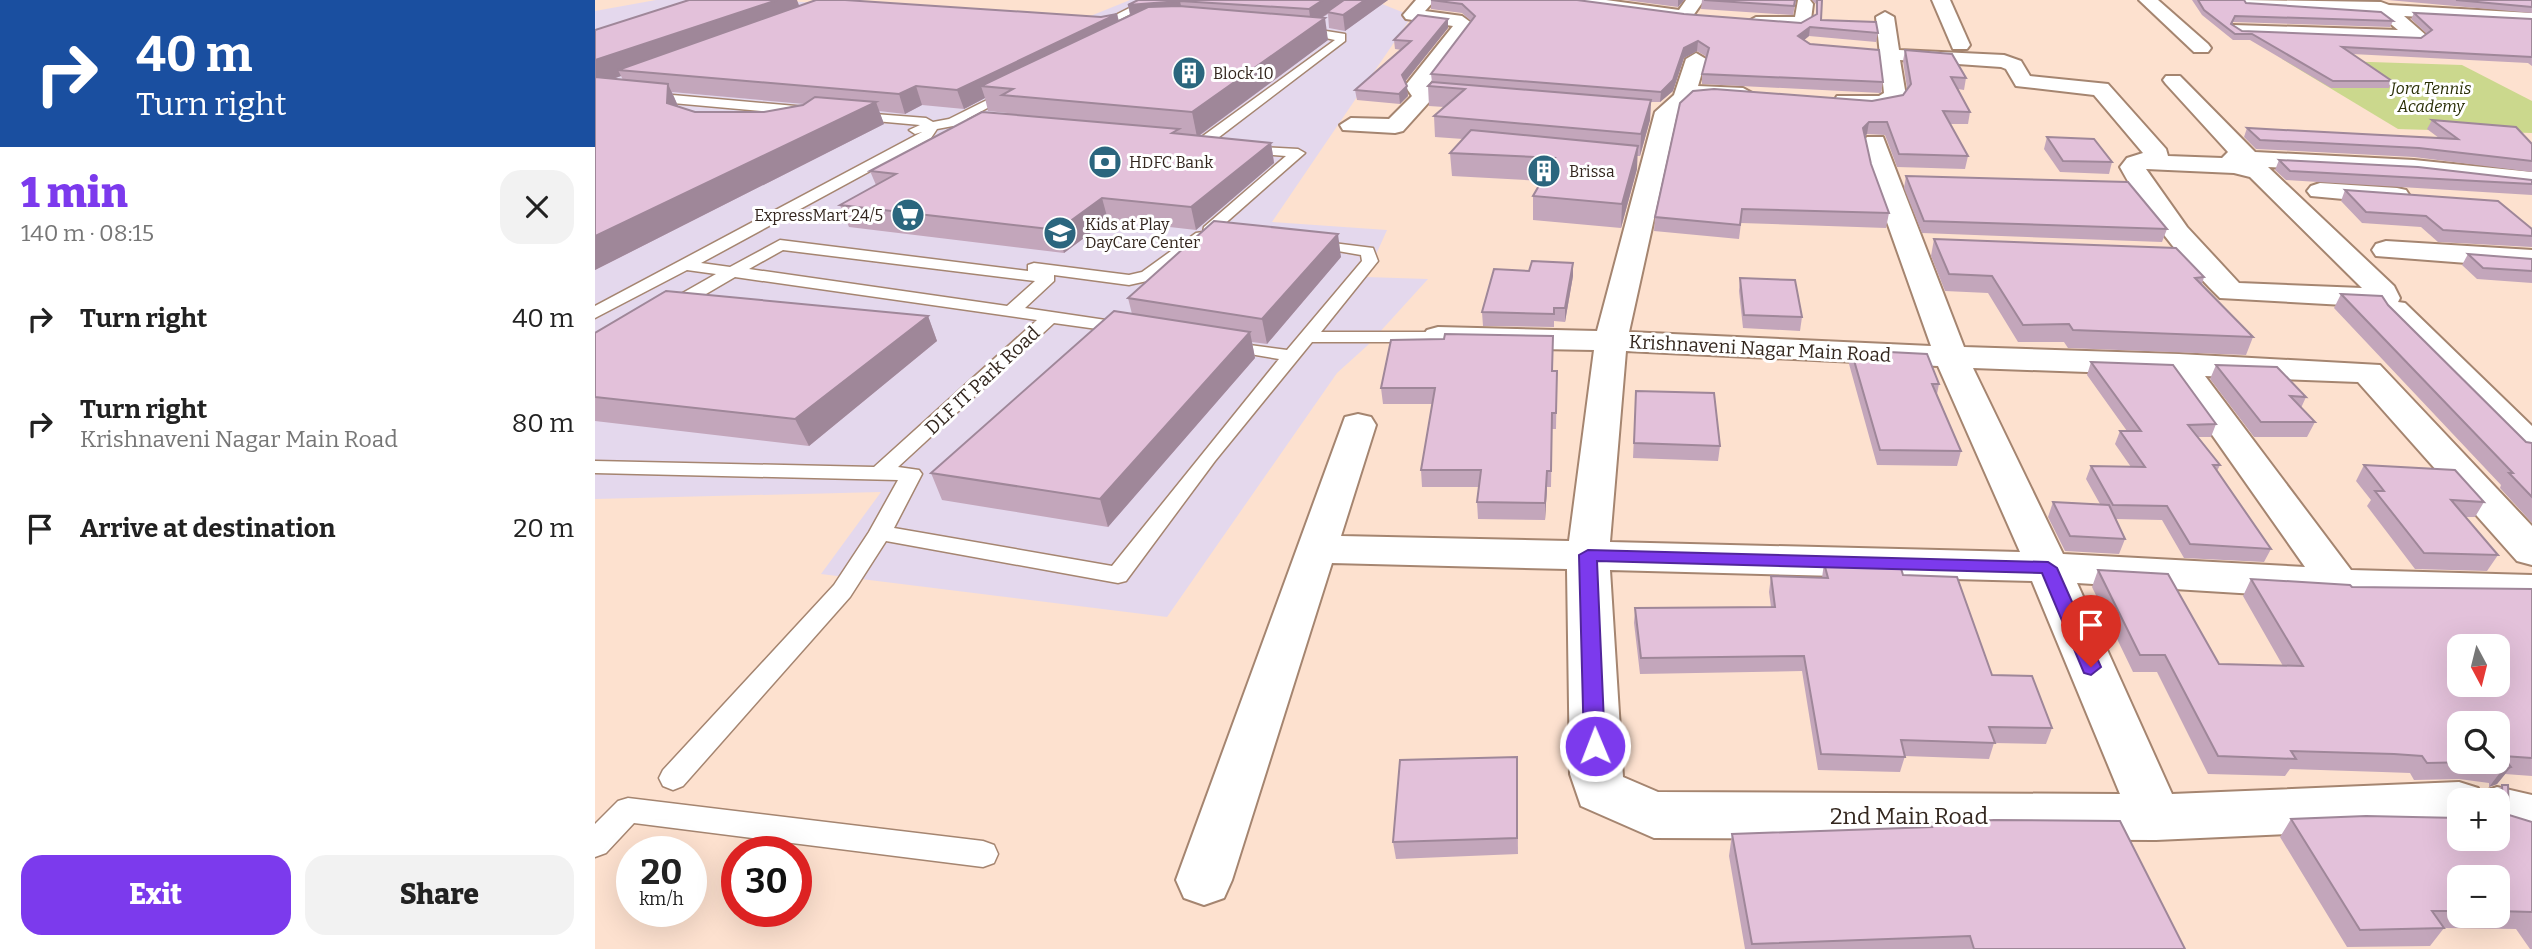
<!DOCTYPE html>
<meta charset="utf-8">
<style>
body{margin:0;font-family:Bitter,serif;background:#f2f2f2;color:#222;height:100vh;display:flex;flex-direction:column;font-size:26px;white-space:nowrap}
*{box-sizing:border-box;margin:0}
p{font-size:23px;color:#767676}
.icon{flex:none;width:38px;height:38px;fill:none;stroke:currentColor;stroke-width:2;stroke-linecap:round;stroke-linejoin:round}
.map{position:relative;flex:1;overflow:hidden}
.panel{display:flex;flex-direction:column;background:#fff;width:595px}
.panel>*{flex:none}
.banner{background:#1a4fa0;color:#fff;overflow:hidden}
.needle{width:46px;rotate:173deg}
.controls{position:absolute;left:1852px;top:634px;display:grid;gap:14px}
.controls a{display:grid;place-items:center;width:63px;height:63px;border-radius:14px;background:#fff;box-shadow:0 7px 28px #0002;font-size:35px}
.speed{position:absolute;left:21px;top:836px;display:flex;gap:14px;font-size:35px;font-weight:700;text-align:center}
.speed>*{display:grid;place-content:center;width:91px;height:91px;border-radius:50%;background:#fff;box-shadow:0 7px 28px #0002;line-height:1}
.speed small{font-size:18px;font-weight:400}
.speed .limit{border:10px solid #d22;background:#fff;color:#111}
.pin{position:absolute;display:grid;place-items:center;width:60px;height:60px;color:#fff;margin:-72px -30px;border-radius:50% 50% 50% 0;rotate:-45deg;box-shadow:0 0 7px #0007}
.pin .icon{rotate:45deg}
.me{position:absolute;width:77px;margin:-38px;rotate:359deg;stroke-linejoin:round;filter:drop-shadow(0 0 5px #0008)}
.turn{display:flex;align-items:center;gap:24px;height:147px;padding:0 21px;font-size:32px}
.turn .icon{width:91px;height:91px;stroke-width:2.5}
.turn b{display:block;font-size:49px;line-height:60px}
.round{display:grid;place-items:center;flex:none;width:74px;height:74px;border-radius:21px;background:#f2f2f2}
.head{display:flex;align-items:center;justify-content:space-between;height:119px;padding:0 21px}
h1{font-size:42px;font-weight:800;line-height:52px;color:#7c3aed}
.primary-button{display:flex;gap:14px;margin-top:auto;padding:14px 21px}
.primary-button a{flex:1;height:80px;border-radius:21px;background:#7c3aed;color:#fff;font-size:28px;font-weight:800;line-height:80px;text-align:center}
.primary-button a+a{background:#f2f2f2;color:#222}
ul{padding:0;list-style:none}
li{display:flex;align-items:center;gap:21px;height:105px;padding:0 21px}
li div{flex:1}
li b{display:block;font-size:26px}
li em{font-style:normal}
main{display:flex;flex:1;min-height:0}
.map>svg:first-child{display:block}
</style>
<main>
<section class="panel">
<div class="banner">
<div class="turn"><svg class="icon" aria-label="right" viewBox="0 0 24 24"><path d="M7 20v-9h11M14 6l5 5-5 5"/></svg><div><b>40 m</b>Turn right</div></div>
</div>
<div class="head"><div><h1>1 min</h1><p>140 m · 08:15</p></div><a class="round"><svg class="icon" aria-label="close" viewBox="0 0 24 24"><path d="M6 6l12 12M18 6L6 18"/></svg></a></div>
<ul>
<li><svg class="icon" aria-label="right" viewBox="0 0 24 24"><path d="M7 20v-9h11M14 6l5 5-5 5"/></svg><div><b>Turn right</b></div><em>40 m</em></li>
<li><svg class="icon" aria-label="right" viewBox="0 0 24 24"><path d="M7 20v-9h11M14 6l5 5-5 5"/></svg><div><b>Turn right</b><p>Krishnaveni Nagar Main Road</p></div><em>80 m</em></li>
<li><svg class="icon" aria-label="arrive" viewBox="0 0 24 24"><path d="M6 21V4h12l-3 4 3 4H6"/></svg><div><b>Arrive at destination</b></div><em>20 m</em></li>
</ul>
<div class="primary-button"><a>Exit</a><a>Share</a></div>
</section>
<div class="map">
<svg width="1937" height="949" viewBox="0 0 1937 949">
<rect width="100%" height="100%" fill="#fde1cf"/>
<!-- commercial -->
<polygon fill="#e4d8ed" points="61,0 169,0 493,17 535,0 777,0 817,16 677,222 792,230 771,277 833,279 773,345 742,373 572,617 226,574 286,492 0,499 0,11"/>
<!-- green -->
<polygon fill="#cbd88d" points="1687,59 1867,65 1937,101 1937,133 1803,129"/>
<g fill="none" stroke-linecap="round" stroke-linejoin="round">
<defs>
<g id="lane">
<polygon points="550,0 563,0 512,26 503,24"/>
<polygon points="706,27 750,34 750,41 611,147 601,147 601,141 740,40 702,32"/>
<polygon points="0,88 212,107 218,111 212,115 0,96"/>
<path d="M414 89 424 91 372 119 398 122V128L358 126 342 129 336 138 106 263 135 267 185 240 433 271V265L439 263 534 275 547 272 601 233 608 232 609 227 691 156 649 153 642 149 644 146 703 149 710 153 626 227 633 229V235L612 234 611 239 552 281 534 285 459 275V281L430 308 531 323 540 328 531 333 459 323 303 467 324 470 327 474 299 528 517 566 684 359 625 349 622 345 625 341 692 350 767 261 766 255 714 246V240L778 248 783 261 726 332H843L852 337 843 342H717L620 461 531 581 523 583 291 541 255 597 88 786 78 790 68 786 64 778 68 770 239 585 274 532 303 480 0 473V461L279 467 442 320 140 277 82 311H70L68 307 70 303 121 274 92 270 0 318V306L327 132 320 134 314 130 325 125 258 119 252 115 254 112 331 118 338 122 354 119ZM188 250 440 281 412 306 154 269Z"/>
<polygon points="33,798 388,841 399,845 403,854 399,863 388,867 39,823 11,853 0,857 0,824 23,801"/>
</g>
<g id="street">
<polygon points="821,0 840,0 830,11 867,16 878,24 832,87 884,92 895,98 884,104 835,101 808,131 800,133 748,130 745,125 756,118 794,119 817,96 810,86 858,26 811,19 808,15"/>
<polygon points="964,0 1011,0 1084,10 1091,0 1109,0 1095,20 1089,21 973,5"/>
<polygon points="1203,0 1215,0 1218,4 1215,27 1161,27 1152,22 1161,17 1200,17"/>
<polygon points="1337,0 1355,0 1375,45 1372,49 1358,49"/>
<polygon points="1544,0 1563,0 1613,44 1616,48 1613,52 1599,52"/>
<polygon points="1648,0 1786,2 1794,5 1937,13 1937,23 1809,16 1832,36 1823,42 1645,35 1636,29 1638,25 1803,30 1785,15 1655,7 1649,6"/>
<path d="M1290 12 1299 17 1304 50 1409 55 1426 61 1435 76 1513 84 1571 149 1573 156 1627 158 1633 152 1571 84 1568 80 1571 76H1585L1660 152 1819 160 1937 172V188L1819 174 1673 167 1799 286 1805 298 1803 302 1810 303 1937 426V458L1924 455 1788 317 1783 310 1785 307 1625 298C1586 260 1551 215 1525 167L1532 158 1548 153 1499 95 1421 86 1411 69 1406 67 1305 60 1311 96C1296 115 1263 111 1242 106L1239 101 1242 96H1284L1289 93 1281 17ZM1551 169 1639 173 1655 177 1767 288 1644 283 1592 227Z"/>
<path d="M1101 53 1111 59 1103 86 1148 88 1159 94 1148 100 1106 99 1082 114 1034 332 1336 346 1276 177 1268 142 1272 137H1288L1369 347 1584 354 1785 365 1937 526V565L1922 561 1763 382 1610 376 1756 570 1937 575V605L1744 599 1482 583 1577 794 1864 782 1883 788 1885 793 1902 787 1937 795V841L1902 831V800H1864V826L1561 840 1059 838 986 806 975 774 972 569 737 563 637 880 629 898 609 905 589 898 581 880 750 417 763 414 776 417 781 425 746 536 974 541 999 350 843 347 832 344 827 337 832 330 843 327 1002 331 1060 112 1079 95 1091 59ZM1031 351 1343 366 1425 552 1015 542ZM1378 368 1575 375 1710 567 1468 554ZM1015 570 1437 581 1525 794 1063 792 1028 777Z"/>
<polygon points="1725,183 1802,188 1811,190 1815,196 1811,202 1802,204 1716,196 1712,191 1716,186"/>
<polygon points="1791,241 1937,250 1937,268 1781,256 1777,250 1781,244"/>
</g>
</defs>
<!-- lane casing -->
<use href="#lane" stroke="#a58570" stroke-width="3"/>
<!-- street casing -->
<use href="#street" stroke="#a58570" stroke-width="4"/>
<!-- lane -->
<use href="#lane" fill="#fff" fill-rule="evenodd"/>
<!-- street -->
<use href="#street" fill="#fff" fill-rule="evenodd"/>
</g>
<!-- wall -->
<g fill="#c3a6bb" fill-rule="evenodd">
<path d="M543 0H793L750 31 734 28 733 14 727 18 733 40 604 136 676 143 679 163 601 230 513 220 469 253 254 227 245 205 281 185 275 171 412 114V113L393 111 390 98 369 109 327 105 310 114 284 111 289 124 0 270V30L204 6 506 17 522 14 524 21 535 15 533 5ZM26 76 28 80 18 79ZM77 92 209 104 169 112H100L83 106Z"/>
<polygon points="836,0 1089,14 1206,23 1221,15 1221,4 1217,0 1227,0 1226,20 1283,33 1281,42 1214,36 1209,40 1288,82 1286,93 1107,84 1107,74 1112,57 1102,51 1089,58 1078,91 1065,102 1056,102 1055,120 1045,156 1042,156 1042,169 1026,228 938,220 938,196 947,181 857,176 855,153 868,139 840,137 839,116 849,107 834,106 833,86 837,82 836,74 876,21 867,13 836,9"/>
<polygon points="1030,0 1089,0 1083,7"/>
<polygon points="1107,0 1201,0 1198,15 1106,9"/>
<polygon points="1597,0 1649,0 1651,3 1798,21 1795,27 1638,22 1637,24 1647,31 1826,38 1832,34 1816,19 1819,13 1937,19 1937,66 1933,63 1757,54 1797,81 1794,88 1736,88 1655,40 1638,40 1607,15"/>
<polygon points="1793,0 1937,0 1937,13"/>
<polygon points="853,28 810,82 813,96 805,104 762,100 760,90 807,50 800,49 799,40"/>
<polygon points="1310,50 1371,78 1369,90 1363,89 1375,112 1373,124 1355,124 1373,156 1370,169 1302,167 1290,135 1272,134 1270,136 1276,164 1294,213 1291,228 1146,223 1144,239 1059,231 1060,217 1277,101 1308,95 1312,88 1308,61"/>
<polygon points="1837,120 1937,144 1937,172 1819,157 1661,149 1649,137 1652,128 1844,138 1832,129"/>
<polygon points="1452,137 1517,162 1514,174 1465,172 1449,149"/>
<polygon points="1684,160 1937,180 1937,195 1691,180 1680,170"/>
<polygon points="1311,176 1572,229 1567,242 1327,233 1309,188"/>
<polygon points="1750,190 1937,229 1937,247 1843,242 1826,227 1767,223 1746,201"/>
<polygon points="1339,239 1609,277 1607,284 1658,337 1651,355 1473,348 1469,342 1423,342 1393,293 1350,291 1336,256"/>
<polygon points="1873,254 1937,259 1937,283 1882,279 1867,265"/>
<polygon points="746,257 672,344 657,342 660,358 513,527 347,500 336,473 537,314 533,298"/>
<polygon points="978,276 970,322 959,321 959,327 888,326 887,312"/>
<polygon points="1145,278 1207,317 1205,331 1148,328 1144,291"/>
<polygon points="1746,294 1793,305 1931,442 1937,443 1937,523 1905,488 1906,485 1739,308"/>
<polygon points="333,316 342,341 214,446 0,421 0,333"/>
<polygon points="1256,350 1344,384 1342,394 1366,451 1362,466 1282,465 1254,364"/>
<polygon points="1496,362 1621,424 1616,437 1603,437 1625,465 1622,471 1676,549 1669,562 1589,558 1567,520 1521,519 1530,539 1524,554 1470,551 1453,517 1458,502 1505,504 1491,479 1496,466 1536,467 1520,444 1525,431 1532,431 1492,375"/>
<polygon points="1621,365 1711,397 1706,408 1720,422 1712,437 1659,437 1615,379"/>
<polygon points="957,371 962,371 961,429 957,429 956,487 952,487 950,520 883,519 882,502 884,487 827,487 826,470 838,404 788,404 786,388"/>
<polygon points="1041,391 1125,446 1123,461 1038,458"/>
<polygon points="1769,465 1889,502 1880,517 1870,517 1903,555 1892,571 1820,569 1772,506 1776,500 1761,481"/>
<polygon points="1229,563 1308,575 1397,675 1457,728 1451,744 1399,743 1394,759 1310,756 1305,772 1223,770 1207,671 1045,674 1039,623 1040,608 1176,607 1174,592 1176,576 1227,578"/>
<polygon points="1503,570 1624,664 1688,666 1648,596 1656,579 1757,587 1937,589 1937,776 1910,774 1902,784 1894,787 1894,783 1864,779 1819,780 1815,773 1787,772 1695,769 1690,776 1613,774 1562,672 1538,672 1497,587"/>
<polygon points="922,757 923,854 801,859 798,842"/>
<path d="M1907 785 1914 815 1937 822V949H1935L1921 929 1849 928 1835 946 1752 947 1685 837 1696 819 1862 818 1864 815V838H1902V800H1896ZM1864 877H1902V915H1864Z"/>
<polygon points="1335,823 1590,949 1150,949 1134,856 1137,834 1334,828"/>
</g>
<!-- shaded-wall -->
<g fill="#9f8799">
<polygon points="182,0 202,0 207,13 23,70 26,76 0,85 0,60"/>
<polygon points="728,0 749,0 749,2 716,25 714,9"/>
<polygon points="770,0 793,0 750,31 748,15"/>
<polygon points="1083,0 1089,0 1083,7"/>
<polygon points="585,1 588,16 537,21 533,5"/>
<polygon points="522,14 526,31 386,86 390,98 369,109 362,90"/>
<polygon points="730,18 733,40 602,137 597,112"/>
<polygon points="853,19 853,28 808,84 807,75"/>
<polygon points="1215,27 1214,36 1202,46 1203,36"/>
<polygon points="1103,41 1102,51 1089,58 1078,91 1065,102 1066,92 1089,48"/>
<polygon points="73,84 83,106 72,103"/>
<polygon points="321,86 327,105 310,114 304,94"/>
<polygon points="812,86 813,96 805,104 804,94"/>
<polygon points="1056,100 1055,120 1045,156 1046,134"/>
<polygon points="281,102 289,124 0,270 0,236"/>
<polygon points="1274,122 1272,134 1266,140 1268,128"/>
<polygon points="676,143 679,163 601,230 596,207"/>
<polygon points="1043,146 1042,169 1026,228 1027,204"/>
<polygon points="507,198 513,220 469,253 463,230"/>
<polygon points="743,234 746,257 672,344 667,319"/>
<polygon points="978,263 978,276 970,322 970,308"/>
<polygon points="333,316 342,341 214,446 200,419"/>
<polygon points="655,332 660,358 513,527 505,499"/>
<polygon points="952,471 952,487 950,520 950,503"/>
<polygon points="1916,767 1902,784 1894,787 1907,770"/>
</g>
<!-- building -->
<g fill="#e3c1da" stroke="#9f8799" stroke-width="2" fill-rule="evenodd">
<polygon points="94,0 182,0 0,60 0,30"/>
<polygon points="221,0 250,0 506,17 522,14 362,90 321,86 304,94 23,70"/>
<polygon points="543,0 728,0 714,9 585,1 533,5"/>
<polygon points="749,0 770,0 748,15 732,12"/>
<polygon points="836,0 982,0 1089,14 1206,23 1222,14 1222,0 1227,0 1226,20 1281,22 1283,33 1215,27 1203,36 1215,44 1284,50 1288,82 1107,74 1114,48 1103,41 1089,48 1078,80 1066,92 836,74 880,16 867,4"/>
<polygon points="1109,0 1200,0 1199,6"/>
<polygon points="1603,0 1649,0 1651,3 1786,12 1798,21 1640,16 1636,24 1647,31 1826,38 1837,30 1819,13 1937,19 1937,57 1747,47 1797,81 1738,81 1657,34 1640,34 1609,10"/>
<polygon points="1861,0 1937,0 1937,7"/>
<polygon points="584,6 730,18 597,112 407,95 418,89 386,86 553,7"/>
<polygon points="823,15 853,19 807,75 812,86 804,94 760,90 816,41 799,40"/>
<polygon points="1310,50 1357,54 1371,78 1356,77 1375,112 1348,111 1373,156 1304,154 1292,122 1274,122 1268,128 1276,164 1294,213 1147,209 1145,225 1060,217 1085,103 1098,91 1119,89 1277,101 1308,95 1316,84"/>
<polygon points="0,77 73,84 72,103 100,112 169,112 208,105 220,97 281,102 0,236"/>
<polygon points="837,82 1056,100 1046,134 839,116 870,89 833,86"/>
<polygon points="387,112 584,129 577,133 676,143 596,207 507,198 463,230 245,205 301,174 275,171"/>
<polygon points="1837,120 1921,127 1937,144 1937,161 1824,148 1665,140 1652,128 1863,139"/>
<polygon points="876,130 1043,146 1027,204 938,196 960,158 855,153"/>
<polygon points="1452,137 1499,139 1517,162 1468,161"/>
<polygon points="1684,160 1823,167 1937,180 1937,184 1695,171"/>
<polygon points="1311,176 1533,182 1572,229 1329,221"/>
<polygon points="1750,190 1903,201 1937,229 1937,236 1848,230 1831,216 1771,212"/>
<polygon points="619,221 743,234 667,319 533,298"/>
<polygon points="1339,239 1581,248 1609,277 1600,278 1658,337 1478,330 1474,324 1428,325 1397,276 1354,274"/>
<polygon points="1873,254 1937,259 1937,271 1888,268"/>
<polygon points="937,261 978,263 970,308 959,308 959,314 887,312 899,269 934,271"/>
<polygon points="1145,278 1200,280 1207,317 1149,315"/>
<polygon points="71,291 333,316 200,419 0,397 0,333"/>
<polygon points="1746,294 1787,296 1793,305 1931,442 1937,443 1937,497 1914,473 1918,473"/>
<polygon points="519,311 655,332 505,499 336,473"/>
<polygon points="850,334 958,336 957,371 962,371 961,413 957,413 956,471 952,471 950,503 882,502 886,470 826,470 840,388 786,388 796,340 849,339"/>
<polygon points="1256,350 1332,354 1344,384 1337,384 1366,451 1285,450"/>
<polygon points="1496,362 1578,365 1621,424 1593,425 1625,465 1618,465 1676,549 1595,544 1572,506 1518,505 1496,466 1550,467 1525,431 1546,431"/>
<polygon points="1621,365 1682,367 1711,397 1695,396 1720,422 1666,422"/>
<polygon points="1041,391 1119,393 1125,446 1039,443"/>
<polygon points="1769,465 1860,470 1889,502 1856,500 1903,555 1829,553 1780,491 1789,491"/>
<polygon points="1458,502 1514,505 1530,539 1475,536"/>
<polygon points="1229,563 1305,565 1308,575 1362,577 1397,675 1437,676 1457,728 1394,727 1400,743 1306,740 1310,757 1226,754 1209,656 1046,658 1040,608 1180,607 1176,576 1233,578"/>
<path d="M1503 570 1573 574 1624 664 1708 666 1656 579 1755 585 1757 587 1937 589V758L1907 756 1916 767 1907 770V765L1877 762 1832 763 1827 756 1799 754 1696 751 1701 759 1623 756 1570 655H1545ZM1864 646H1902V684H1864ZM1864 723H1902V761H1864Z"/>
<polygon points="922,757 922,838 798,842 805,760"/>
<polygon points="1907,785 1913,785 1914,815 1937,822 1937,912 1902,911 1902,877 1864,877 1864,911 1837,911 1849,928 1765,930 1696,819 1771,816 1864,818 1864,838 1902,838 1902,810 1908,810"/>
<polygon points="1399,820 1525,821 1590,949 1379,949 1375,936 1157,944 1137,834 1337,827 1335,823"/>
</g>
<!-- route -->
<polygon fill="#7c3aed" stroke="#51269a" stroke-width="2" points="993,550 1453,562 1462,568 1506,667 1496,675 1489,673 1447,573 1002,561 1010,746 1007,752 993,752 989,746 984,555"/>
<!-- icons -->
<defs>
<symbol id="building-disc" viewBox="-11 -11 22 22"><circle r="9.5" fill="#2b667e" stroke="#fff"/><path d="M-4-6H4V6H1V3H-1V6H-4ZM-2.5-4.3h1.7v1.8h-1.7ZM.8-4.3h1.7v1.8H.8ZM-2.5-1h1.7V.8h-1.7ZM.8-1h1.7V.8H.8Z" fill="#fff"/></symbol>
<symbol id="bank-disc" viewBox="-11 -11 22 22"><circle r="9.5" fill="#2b667e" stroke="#fff"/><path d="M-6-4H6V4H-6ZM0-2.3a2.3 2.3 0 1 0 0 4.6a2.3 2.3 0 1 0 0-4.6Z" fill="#fff"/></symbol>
<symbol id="supermarket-disc" viewBox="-11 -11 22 22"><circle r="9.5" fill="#2b667e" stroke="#fff"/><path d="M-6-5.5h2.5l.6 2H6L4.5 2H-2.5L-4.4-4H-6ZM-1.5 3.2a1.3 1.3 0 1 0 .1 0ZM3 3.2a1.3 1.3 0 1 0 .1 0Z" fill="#fff"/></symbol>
<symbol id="school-disc" viewBox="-11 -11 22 22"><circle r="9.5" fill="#2b667e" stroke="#fff"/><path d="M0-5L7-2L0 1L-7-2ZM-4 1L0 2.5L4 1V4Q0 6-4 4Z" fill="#fff"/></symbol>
</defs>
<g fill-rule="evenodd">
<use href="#building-disc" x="575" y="54" width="38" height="38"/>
<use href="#bank-disc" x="491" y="143" width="38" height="38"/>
<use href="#building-disc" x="930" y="152" width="38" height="38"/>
<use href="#supermarket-disc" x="294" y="196" width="38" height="38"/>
<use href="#school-disc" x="446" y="214" width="38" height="38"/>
</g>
<g text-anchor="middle" stroke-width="6" stroke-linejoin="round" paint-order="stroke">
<!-- far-poi labels -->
<g font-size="16" fill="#33261e" stroke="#fff" text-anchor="start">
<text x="618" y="79">Block 10</text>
<text x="534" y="168">HDFC Bank</text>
<text x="974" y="177">Brissa</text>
<text x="288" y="221" text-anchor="end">ExpressMart 24/5</text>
<text x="490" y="230">Kids at Play<tspan x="490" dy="18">DayCare Center</tspan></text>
</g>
<!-- far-park labels -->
<g font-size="16" font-style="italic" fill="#292e05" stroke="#fff">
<text x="1836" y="94">Jora Tennis<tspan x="1836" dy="18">Academy</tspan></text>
</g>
<!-- street labels -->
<g font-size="19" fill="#33261e" stroke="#fff">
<text transform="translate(1165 348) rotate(3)" y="7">Krishnaveni Nagar Main Road</text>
<text transform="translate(387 380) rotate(-43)" y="7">DLF IT Park Road</text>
</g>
<!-- near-street labels -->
<g font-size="23" fill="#33261e" stroke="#fff">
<text x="1314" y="824">2nd Main Road</text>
</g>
</g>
</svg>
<div class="controls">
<a><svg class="needle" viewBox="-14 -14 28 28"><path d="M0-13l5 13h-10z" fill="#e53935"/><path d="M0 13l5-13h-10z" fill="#767676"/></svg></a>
<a><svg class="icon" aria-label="search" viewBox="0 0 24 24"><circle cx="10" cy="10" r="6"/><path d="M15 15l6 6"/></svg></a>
<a>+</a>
<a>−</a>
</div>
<div class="speed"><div>20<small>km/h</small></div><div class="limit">30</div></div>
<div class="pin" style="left:1496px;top:667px;background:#d93025"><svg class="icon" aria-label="arrive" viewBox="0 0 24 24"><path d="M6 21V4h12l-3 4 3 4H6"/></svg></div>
<svg class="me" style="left:1000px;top:746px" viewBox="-20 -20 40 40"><circle r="17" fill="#7c3aed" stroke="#fff" stroke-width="3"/><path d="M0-11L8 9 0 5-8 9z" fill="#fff"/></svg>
</div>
</main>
